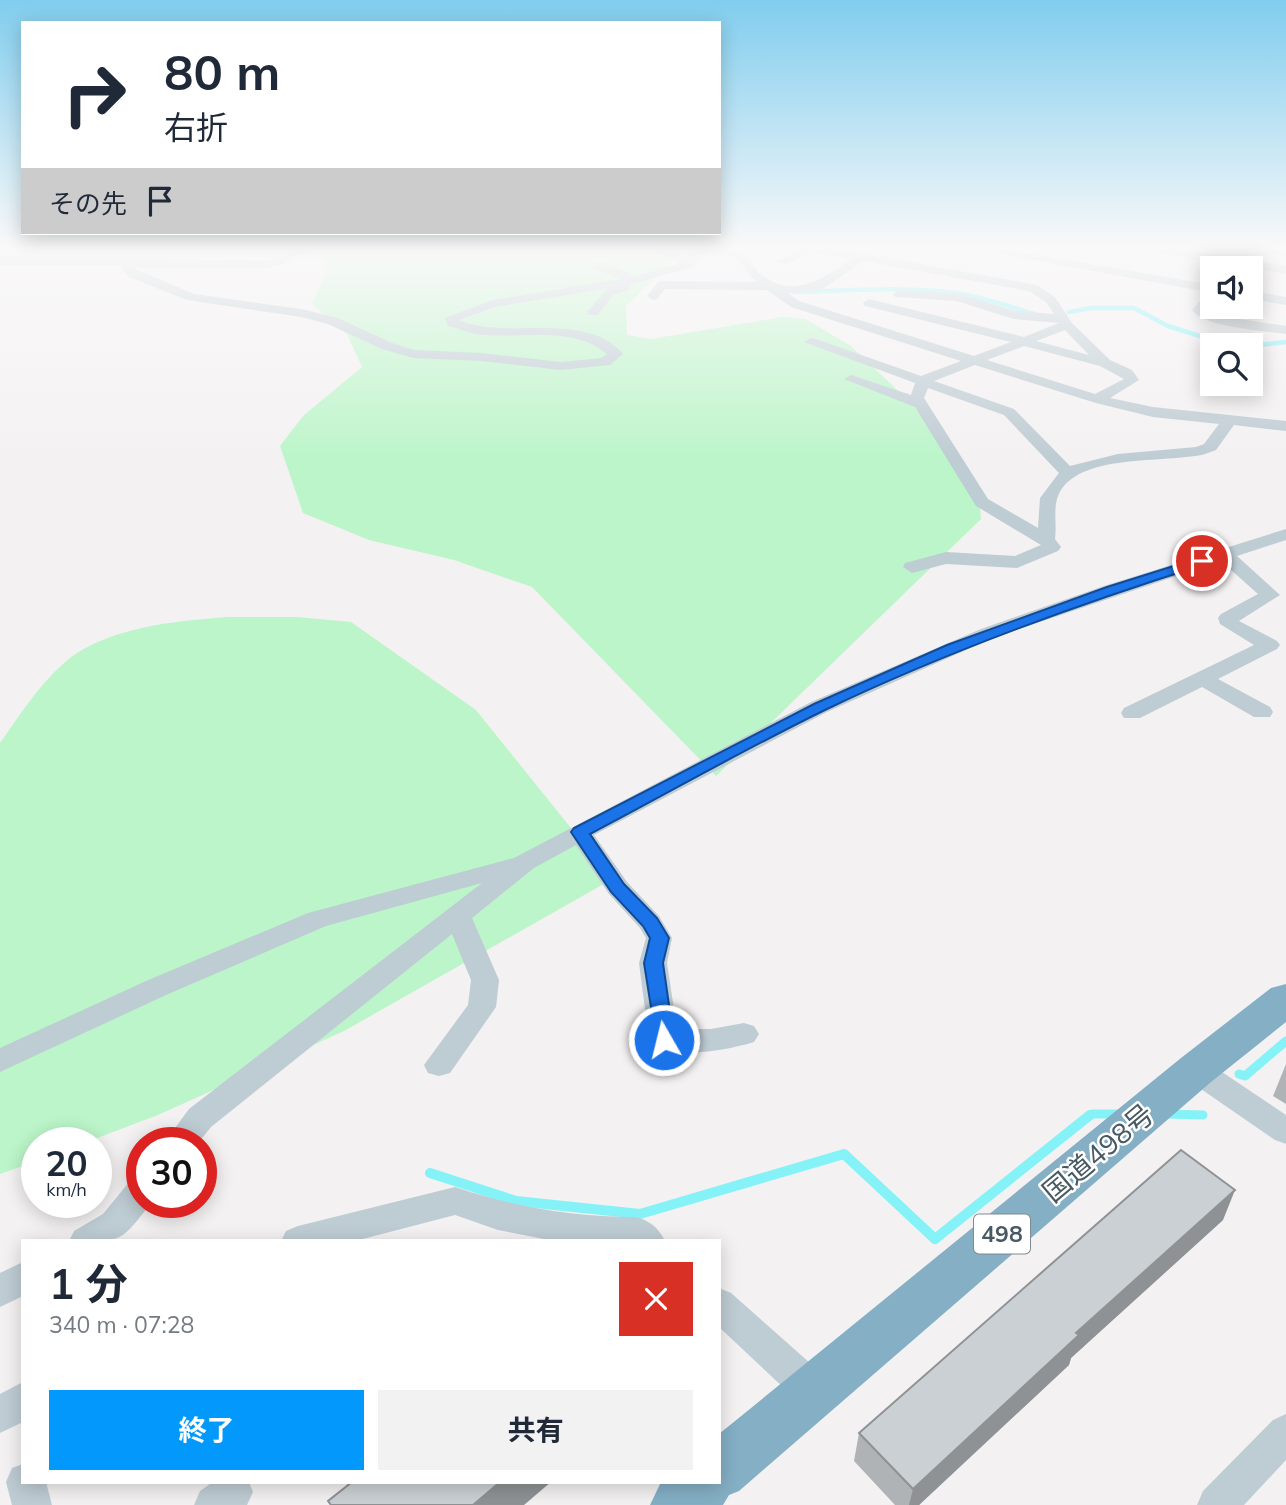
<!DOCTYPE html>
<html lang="ja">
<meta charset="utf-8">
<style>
body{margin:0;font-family:Mulish,"Noto Sans JP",sans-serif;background:#f2f2f3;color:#1f2937;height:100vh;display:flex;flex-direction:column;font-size:26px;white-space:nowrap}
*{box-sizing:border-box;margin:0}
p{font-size:23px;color:#747a83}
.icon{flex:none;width:38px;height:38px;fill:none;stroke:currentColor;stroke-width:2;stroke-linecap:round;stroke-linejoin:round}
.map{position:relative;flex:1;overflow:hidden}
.details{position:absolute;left:21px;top:1239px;width:700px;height:245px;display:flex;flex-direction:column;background:#fff;border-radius:0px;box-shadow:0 4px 18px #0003}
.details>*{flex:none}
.guide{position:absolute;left:21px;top:21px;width:700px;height:214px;border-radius:0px;box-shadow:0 4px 18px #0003;background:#fff;color:#1f2937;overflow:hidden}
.tools{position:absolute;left:1200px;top:256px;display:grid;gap:14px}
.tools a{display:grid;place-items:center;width:63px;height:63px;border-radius:0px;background:#fff;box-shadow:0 4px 18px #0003;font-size:35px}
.speed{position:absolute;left:21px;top:1127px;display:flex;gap:14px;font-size:35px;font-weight:700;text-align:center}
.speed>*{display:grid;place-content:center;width:91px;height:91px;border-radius:50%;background:#fff;box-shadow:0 4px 18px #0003;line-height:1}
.speed small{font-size:18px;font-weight:400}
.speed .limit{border:10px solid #d22;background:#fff;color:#111}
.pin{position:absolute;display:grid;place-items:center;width:60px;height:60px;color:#fff;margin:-30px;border:4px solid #fff;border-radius:50%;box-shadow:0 2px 7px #0007}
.me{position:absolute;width:77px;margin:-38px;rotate:352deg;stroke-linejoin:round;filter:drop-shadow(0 0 5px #0008)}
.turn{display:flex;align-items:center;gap:24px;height:147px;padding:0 28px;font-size:32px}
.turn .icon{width:91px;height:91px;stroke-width:2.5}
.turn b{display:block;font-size:49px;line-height:60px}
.then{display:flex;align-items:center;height:66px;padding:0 28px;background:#0003;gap:14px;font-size:26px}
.round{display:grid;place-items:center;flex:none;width:74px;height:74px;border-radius:0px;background:#f2f2f3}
.headline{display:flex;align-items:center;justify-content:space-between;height:119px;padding:0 28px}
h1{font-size:42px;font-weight:700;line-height:52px}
.cta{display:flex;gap:14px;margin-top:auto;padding:14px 28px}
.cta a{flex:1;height:80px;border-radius:0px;background:#0399fc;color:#fff;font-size:28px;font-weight:700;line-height:80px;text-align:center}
.cta a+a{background:#f2f2f3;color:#1f2937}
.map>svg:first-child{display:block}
</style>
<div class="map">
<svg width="1286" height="1505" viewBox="0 0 1286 1505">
<rect width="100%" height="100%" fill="#f4f1f2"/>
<!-- green -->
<g fill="#bcf5c9">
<polygon points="314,248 686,248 626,306 627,335 651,339 783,317 805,319 851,346 911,403 978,485 981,519 716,776 532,587 454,560 369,540 303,513 280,446 304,415 362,367 347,334 312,304 328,268"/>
<path d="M227 617H297L351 622 476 710 575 833 609 881 344 1031 158 1115 84 1143H37V1161L0 1174V743C19 716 39 685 64 663 105 627 176 621 227 617Z"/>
</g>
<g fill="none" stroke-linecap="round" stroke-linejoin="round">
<!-- stream-far2 -->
<g stroke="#85f2f7" stroke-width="4.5">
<path d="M793 292C846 291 902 286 956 293 982 297 1008 306 1034 314"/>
<polyline points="1069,312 1091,308 1134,308 1168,326 1222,343 1239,345"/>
<polyline points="1251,346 1286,342"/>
</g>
<!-- stream-far1 -->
<g stroke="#85f2f7" stroke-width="9">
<polyline points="1239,1074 1245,1076 1286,1041"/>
<polyline points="1165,1114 1203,1115"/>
<polyline points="1088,1117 1092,1114 1121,1114"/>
</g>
<!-- stream -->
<polyline stroke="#85f2f7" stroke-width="10" points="430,1173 516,1201 640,1214 844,1154 935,1239 1090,1115"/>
<!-- minor -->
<g fill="#beccd3" fill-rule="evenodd">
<path d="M298 248H313L285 263 265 268H133L194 294 301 309 338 318 392 343 414 350 481 353 561 362 601 358 607 354C573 324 516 340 475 334 466 332 457 328 448 326L445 318 493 300 622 279 595 269 593 266 599 262 637 276 679 263 650 248H665L686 258 695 248C711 248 730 246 744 255 750 258 753 267 758 272 792 302 821 279 852 259L810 252 787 264 777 262 799 248H831L1037 285 1055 297 1072 323 1110 360 1132 370 1139 380 1110 398 1153 407 1286 421V431L1234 425 1216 450 1205 454C1166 464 1076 452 1058 496 1053 509 1057 525 1055 539L1061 547 1058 551 1017 568 946 564 912 573 903 567 905 563 946 552 1015 556 1041 545 976 506 915 407 844 379 851 375 911 395 915 383 804 342 811 338 816 339 921 376 961 361 791 307 767 290 665 289 657 299 653 300 647 296 658 282 662 281 757 282C749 276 745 266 738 260 730 255 706 249 699 256 696 259 695 263 693 267L629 285V290L613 295 598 315H588L587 312 608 288 495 307 459 320C505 341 585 309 623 354L610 365 561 370 481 361 413 358 382 349 328 324 301 317 187 300 129 277 121 269 122 266 0 265V257L265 260 278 258ZM864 261 1029 291 1046 302 1054 314 1015 311 957 293 899 290 893 294 895 297 956 301 1014 319 1059 323 1024 337 869 299 863 303 865 306 1011 342 974 356 799 301 788 293 821 290ZM1065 330 1089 355 1036 341ZM1024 346 1100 366 1124 379 1095 394 987 360ZM975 365 1096 403 1153 417 1219 424 1204 444 1196 447 1118 454 1070 466 1014 409 934 381ZM928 388 1004 415 1059 473 1040 498 1038 528 988 499 924 398Z"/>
<path d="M968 248H995L1213 285V302L1205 310 1219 316 1286 326V334C1265 331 1203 327 1192 310L1208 292Z"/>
<polygon points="1142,248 1171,248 1286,266 1286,274 1147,251"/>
<polygon points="1252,248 1286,250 1286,256"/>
<polygon points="1251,291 1286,297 1286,305 1251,299"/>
<path d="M1286 529V540L1237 556 1280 595 1239 621 1277 641 1280 645 1277 649 1218 679 1270 707 1273 712 1270 717H1254L1202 687 1140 718H1124L1121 713 1124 708 1254 645 1220 624 1218 618 1221 614 1258 594 1221 561 995 637 827 712 594 835 627 882 659 916 672 938 667 963 677 1029H711L744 1023 754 1026 759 1034 754 1042C724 1051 684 1057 654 1048L649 1040 639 963 646 938 640 928 609 894 576 845 534 868 472 918 499 980 496 1007 450 1073 439 1076 428 1073 424 1065 468 1005 471 980 452 934 211 1127 198 1143H164L189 1109 482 883 326 926 166 995 0 1072V1048L146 981 308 913 514 858 811 702 981 629 1104 586Z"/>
<polygon points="1196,1058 1207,1062 1286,1115 1286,1144 1275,1140 1185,1078 1181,1070 1185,1062"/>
<path d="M142 1177V1202H152C118 1245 123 1241 69 1241L74 1231 103 1214 130 1181Z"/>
<path d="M455 1187C514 1207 573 1217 636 1217 650 1221 658 1227 665 1241H554L498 1230 455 1215 355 1241H281L286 1231 298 1226Z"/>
<polygon points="23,1262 23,1296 0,1307 0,1273"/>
<polygon points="719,1288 731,1293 828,1379 834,1392 828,1405 815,1410 802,1405 719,1327"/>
<polygon points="23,1382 23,1422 0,1433 0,1394"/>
<polygon points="1286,1414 1286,1460 1244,1505 1197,1505 1203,1491 1273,1420"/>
<polygon points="23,1464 23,1482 46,1482 52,1505 12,1505 6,1482 12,1468"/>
<polygon points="213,1482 249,1482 253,1492 247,1505 194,1505 200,1491"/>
</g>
<!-- highway -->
<polygon fill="#84afc5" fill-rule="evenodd" points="1286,984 1286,1022 1211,1082 739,1491 729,1495 723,1505 650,1505 661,1482 719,1482 719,1434 1181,1058 1271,988"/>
</g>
<!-- wall -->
<g fill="#afb3b6">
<polygon points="1286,1064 1286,1104 1273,1096"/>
<polygon points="1223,1220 1071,1358 1069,1365 919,1505 895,1505 854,1461 859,1433"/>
</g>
<!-- shaded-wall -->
<g fill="#8e9294">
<polygon points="1235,1190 1223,1220 1071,1358 1069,1365 919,1505 909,1505 913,1489 1076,1333"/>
<polygon points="500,1482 551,1482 524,1505 473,1505"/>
</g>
<!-- building -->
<g fill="#cbd0d4" stroke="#8e9294" stroke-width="2">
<polygon points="1181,1150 1235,1190 1076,1333 1079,1335 913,1489 859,1433"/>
<polygon points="352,1482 500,1482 473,1505 331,1505 328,1501"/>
</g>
<!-- sky -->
<linearGradient id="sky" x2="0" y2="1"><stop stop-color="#80cdee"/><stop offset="0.54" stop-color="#faf9f9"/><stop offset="1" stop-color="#faf9f9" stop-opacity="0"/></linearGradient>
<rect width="1286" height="459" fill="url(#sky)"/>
<!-- route -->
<path fill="#1a73e8" stroke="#114b97" stroke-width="2" d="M1202 557 1206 558V564C1076 605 948 651 825 710 745 749 668 793 590 834L624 884 657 918 669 938 663 963 674 1040 671 1045 664 1047 657 1045 644 963 650 938 643 926 611 892 571 832 574 828 814 704 947 645 1107 587Z"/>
<g text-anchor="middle" stroke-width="5" stroke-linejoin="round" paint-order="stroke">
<!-- shield labels -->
<rect fill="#fff" stroke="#7e8b91" stroke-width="2" x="974" y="1214.5" width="56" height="39" rx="5"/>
<g font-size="23" font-weight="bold" fill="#475962">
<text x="1002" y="1242">498</text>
</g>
<!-- near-street labels -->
<g font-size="28" fill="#475962" stroke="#fff">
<text transform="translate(1098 1153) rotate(-40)" y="10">国道498号</text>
</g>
</g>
</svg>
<div class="tools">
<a><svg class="icon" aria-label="sound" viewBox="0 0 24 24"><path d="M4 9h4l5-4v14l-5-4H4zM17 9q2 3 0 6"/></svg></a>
<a><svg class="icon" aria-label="search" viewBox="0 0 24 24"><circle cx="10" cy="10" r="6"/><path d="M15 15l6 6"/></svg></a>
</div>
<div class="speed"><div>20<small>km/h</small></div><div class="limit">30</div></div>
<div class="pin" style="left:1202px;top:561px;background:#d93025"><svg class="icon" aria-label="arrive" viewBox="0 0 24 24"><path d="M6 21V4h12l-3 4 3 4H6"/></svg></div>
<svg class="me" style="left:664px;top:1040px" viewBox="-20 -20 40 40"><circle r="17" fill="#1a73e8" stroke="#fff" stroke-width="3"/><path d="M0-11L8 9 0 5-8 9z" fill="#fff"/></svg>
<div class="guide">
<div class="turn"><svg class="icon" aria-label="right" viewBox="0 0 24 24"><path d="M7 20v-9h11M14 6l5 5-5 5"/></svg><div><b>80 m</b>右折</div></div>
<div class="then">その先<svg class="icon" aria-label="arrive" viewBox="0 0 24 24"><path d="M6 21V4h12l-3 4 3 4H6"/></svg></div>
</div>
<section class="details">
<div class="headline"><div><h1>1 分</h1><p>340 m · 07:28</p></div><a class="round" style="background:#d93025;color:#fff"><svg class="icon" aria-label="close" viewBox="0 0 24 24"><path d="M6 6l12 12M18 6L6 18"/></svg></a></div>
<div class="cta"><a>終了</a><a>共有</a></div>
</section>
</div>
